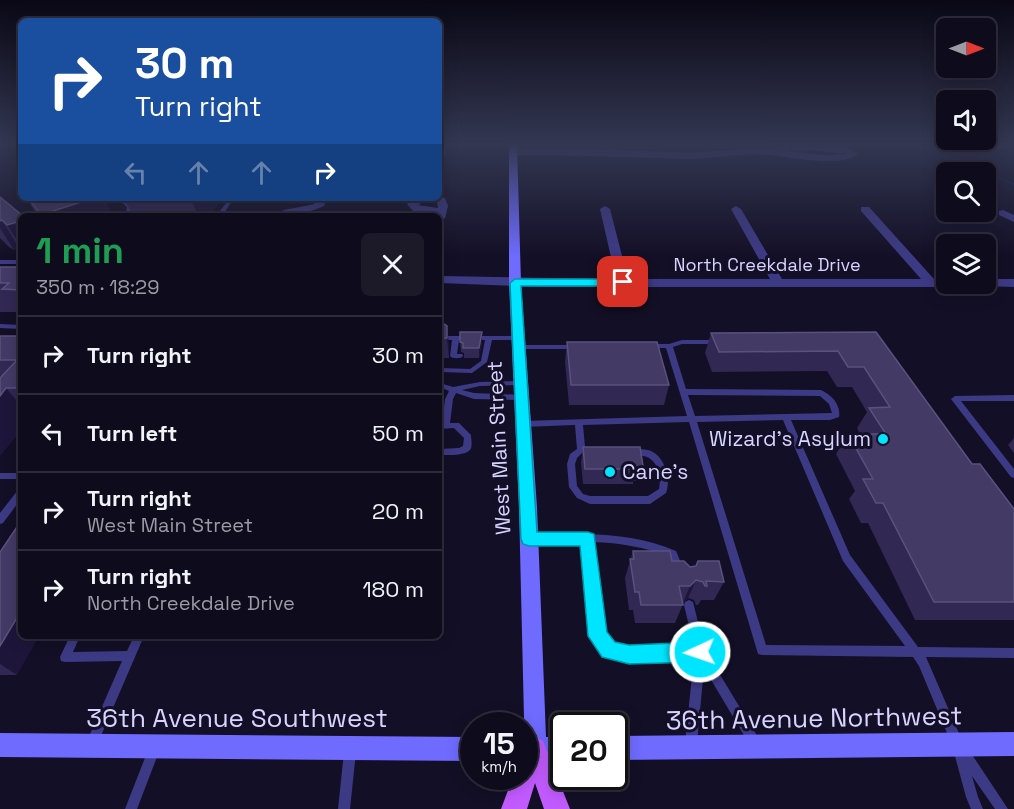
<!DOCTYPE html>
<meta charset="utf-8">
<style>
body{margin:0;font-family:"Space Grotesk",sans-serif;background:#1c1929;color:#f1f3f6;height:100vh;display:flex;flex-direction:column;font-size:22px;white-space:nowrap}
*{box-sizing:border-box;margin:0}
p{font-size:20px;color:#9b9ba3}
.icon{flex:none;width:33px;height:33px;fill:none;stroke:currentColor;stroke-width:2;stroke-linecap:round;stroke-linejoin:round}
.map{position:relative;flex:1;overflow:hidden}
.details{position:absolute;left:18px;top:213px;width:424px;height:426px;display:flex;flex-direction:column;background:#0e0b1c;border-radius:9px;box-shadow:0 3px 15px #0003,0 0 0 2px #2e2b3b}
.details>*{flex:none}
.top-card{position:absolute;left:18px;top:18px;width:424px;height:183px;border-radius:9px;box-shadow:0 3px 15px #0003,0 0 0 2px #2e2b3b;background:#1a4fa0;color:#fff;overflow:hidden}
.needle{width:39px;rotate:90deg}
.controls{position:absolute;left:936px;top:18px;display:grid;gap:12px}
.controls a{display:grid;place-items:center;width:60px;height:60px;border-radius:9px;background:#0e0b1c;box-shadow:0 3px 15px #0003,0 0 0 2px #2e2b3b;font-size:30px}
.speed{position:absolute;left:460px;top:712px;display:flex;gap:12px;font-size:30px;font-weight:700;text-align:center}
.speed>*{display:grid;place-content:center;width:78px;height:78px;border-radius:50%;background:#0e0b1c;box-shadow:0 3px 15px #0003,0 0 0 2px #2e2b3b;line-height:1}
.speed small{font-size:15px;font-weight:400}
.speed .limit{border:3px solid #111;border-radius:9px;background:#fff;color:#111}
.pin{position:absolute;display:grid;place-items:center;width:51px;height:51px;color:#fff;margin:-26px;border-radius:12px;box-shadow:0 3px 9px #0006}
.me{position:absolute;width:66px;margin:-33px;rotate:267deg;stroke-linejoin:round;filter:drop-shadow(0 0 4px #0008)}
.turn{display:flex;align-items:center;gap:21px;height:126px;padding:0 18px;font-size:27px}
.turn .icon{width:78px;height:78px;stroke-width:2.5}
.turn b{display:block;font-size:42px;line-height:51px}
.lanes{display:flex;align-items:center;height:57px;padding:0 18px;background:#0003;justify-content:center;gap:30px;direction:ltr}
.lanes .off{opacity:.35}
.round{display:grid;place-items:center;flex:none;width:63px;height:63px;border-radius:9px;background:#1c1929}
.summary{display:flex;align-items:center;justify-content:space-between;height:102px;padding:0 18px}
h1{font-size:36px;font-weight:600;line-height:45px;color:#1e9e55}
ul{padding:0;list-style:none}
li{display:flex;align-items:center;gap:18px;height:78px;padding:0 18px;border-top:2px solid #2e2b3b}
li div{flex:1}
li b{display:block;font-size:22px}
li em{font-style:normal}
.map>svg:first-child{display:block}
</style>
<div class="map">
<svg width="1014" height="809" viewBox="0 0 1014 809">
<rect width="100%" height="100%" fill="#130f26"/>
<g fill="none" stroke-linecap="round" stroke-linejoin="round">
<!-- stream -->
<g stroke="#0a1f44" stroke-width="2">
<polyline points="912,144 984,172"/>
<polyline points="986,173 1014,184"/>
</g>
<!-- lane -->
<g fill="#3d3a85" fill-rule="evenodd">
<polygon points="117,198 122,198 132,206 131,216 125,216 127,207"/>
<polygon points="230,198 234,198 222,216 216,216"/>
<rect x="0" y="260" width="21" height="4"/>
<polygon points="0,324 21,325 21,329 0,328"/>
<path d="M440 336H518L521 338 518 340H492L487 362 472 373 440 372V368L470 369 481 361 485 340H459L457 354H462L463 356C461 359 452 359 450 356L452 340H440Z"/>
<path d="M682 340H718L721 342 718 344H682L673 347 686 389 821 390C832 395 841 405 839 417L830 420H791L850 555 918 647 1014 648V658L926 657 964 745 967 747 1008 809H995L972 776 978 797 983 809H971L966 797 952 745 919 666 913 657 762 655 758 654 689 422 583 425 585 447 593 449 594 451 593 453H582L577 458 575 464 577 486 583 494 590 496H648L659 489C661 478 659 464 649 458 644 455 635 455 629 453L628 451 629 449 632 448C638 449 646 449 651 451 666 458 671 480 666 493L650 504H590L577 498 569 487 567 464 570 454 577 449 575 425 523 427 520 426 519 424 520 422 523 421 687 416 666 348H648L645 346 648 344H669ZM688 395 820 396 829 404 832 413 695 416ZM783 420 843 561 905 646 766 645 697 422Z"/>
<polygon points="517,345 576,345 579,347 576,349 517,349 516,347"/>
<path d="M521 381H524L525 383 524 385 480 386 462 390 474 393 524 395 525 397 524 399 521 400 474 399 456 393 453 399 450 423H459L471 435C471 439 473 446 470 450 465 456 446 455 440 455V449L459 448 463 446 464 438 454 428 440 429V423H442L445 399 449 391 440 387V383L453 387 480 382Z"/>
<polygon points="1014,395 1014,401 961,401 1014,469 1014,478 1011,477 951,399 955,396"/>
<rect x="0" y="473" width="21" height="6"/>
<polygon points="21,489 21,499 3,523 0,524 0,513 18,490"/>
<path d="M585 534C618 535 645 538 676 551L684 570 682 573 679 574 676 573 669 557C645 547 620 543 593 542L603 634 612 645 629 649 694 647 684 605 685 602 689 600 693 602 705 650 759 739 761 743 759 747 755 749 751 747 704 668 697 743 695 747 691 749 687 747 685 743 694 657 629 659 605 654 593 636 584 542 531 543 528 542 526 539 528 536 531 535Z"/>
<polygon points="70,636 80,636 73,652 127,651 134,636 144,636 97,745 93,747 89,745 87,741 122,661 65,662 61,661 60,657"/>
<polygon points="154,743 158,745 160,749 137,809 125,809 150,745"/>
<polygon points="350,746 354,748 356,752 350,809 338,809 344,752 346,748"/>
</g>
<!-- street -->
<g fill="#3d3a85" fill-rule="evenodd">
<polygon points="440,144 448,144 445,157 440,157"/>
<path d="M811 145C827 145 846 144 858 154 842 168 791 157 769 155 742 152 714 159 687 159 629 157 571 155 513 155L509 152 513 149H596L689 153ZM811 150 847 154 824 155 784 151Z"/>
<path d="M440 197 445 198 448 206 445 218 440 221V216L413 211 407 204 416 198ZM425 201 437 202 438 208 418 205Z"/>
<path d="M306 198H322L325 205C317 211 286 218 278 214L284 210 315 204Z"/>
<polygon points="605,206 610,209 628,279 770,279 731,209 736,206 741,209 782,279 921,279 861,211 861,207 869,207 934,279 946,279 946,284 952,284 946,287 542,287 440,283 440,276 616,279 600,209"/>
<polygon points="1003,210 1014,215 1014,222 999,215 999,211"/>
<polygon points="986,279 1014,279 1014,287 982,286 980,284 986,284"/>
</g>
<!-- secondary -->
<g fill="#6f6bff" fill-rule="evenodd">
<polygon points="509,144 517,144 521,283 537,507 546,737 564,737 564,761 525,760 519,507 509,283"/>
<polygon points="1014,732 1014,756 615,760 615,736"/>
<polygon points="0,733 474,737 474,761 0,757"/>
</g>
<!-- primary -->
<polygon fill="#c25bff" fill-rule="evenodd" points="535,737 543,741 570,809 544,809 535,783 527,809 501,809 513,777 525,777 525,745 527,741"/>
</g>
<!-- wall -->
<g fill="#312854">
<polygon points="0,197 21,216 21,249 19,248 14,250 9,247 0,238"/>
<polygon points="27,198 104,198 113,216 37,216"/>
<polygon points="124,198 222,198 209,216 133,216"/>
<polygon points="0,267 21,267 21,315 19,312 0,312"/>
<polygon points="440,324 444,324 449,346 449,358 440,358"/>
<polygon points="482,332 482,342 479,358 464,358 464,353 461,352 460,342"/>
<polygon points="876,332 972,464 1014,509 1014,620 915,620 868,523 861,523 849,499 855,491 836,454 848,434 860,434 857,428 867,412 852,387 837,387 827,371 712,372 705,353 711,333"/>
<polygon points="0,336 21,336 21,430 1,454 0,455"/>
<polygon points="567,342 669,385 664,405 569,405 565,362"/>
<polygon points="1014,438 1014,453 1008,445"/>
<polygon points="583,447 643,466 639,481 633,481 633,484 583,484 581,463"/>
<polygon points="633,551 672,561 724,582 714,600 701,600 698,605 696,605 694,600 688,598 683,604 675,623 635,623 633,610 629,610 625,578"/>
<polygon points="0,552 17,675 0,675"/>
</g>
<!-- shaded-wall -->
<g fill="#1d163a">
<polygon points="93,198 104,198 113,216 42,216 41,215"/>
<polygon points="192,198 222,198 209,216 198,216 191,199"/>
<polygon points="2,220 19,248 14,250 0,228 0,221"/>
<polygon points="21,221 21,246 7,225"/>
<polygon points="447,326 449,346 449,358 447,338"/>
<polygon points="482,332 482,342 479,358 479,348"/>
<polygon points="0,375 11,388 6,388 21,406 21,430 1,454 0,455"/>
<polygon points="696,580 688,598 682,605 690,586"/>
<polygon points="21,611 21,636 39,636 17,675 0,664 0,646"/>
</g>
<!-- building -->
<g fill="#433a66" stroke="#5a527e" stroke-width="1.5">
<polygon points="0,197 23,216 21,216 21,221 7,225 2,220 0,221"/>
<polygon points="28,198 93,198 41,215"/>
<polygon points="126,198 192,198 191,199 125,199"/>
<polygon points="0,267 21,267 21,290 2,289 9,283 0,283"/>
<polygon points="440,324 444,324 447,326 447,338 440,338"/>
<polygon points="460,332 482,332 479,348 463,348 463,343 460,342"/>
<polygon points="876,332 972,464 980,464 1014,509 1014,602 934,602 883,503 876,503 863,479 873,479 848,434 886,434 869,408 890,407 864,367 848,367 838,351 719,352 711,333"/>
<polygon points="0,336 21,336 21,388 6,388 0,396 0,378 17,360 0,360"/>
<polygon points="567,342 657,342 669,385 571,385"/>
<polygon points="583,447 640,447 643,466 636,466 636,469 585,469"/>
<polygon points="21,521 21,611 0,646 0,552"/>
<polygon points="633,551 670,551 672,561 684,561 690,567 696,566 698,561 719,561 724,582 706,581 707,586 705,586 703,582 696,580 690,586 679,586 683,605 641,605 639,592 635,592 630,559 634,559"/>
</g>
<!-- sky -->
<linearGradient id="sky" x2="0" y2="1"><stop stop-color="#0a0815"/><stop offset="0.56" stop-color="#333752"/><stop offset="1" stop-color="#333752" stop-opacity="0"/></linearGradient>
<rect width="1014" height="257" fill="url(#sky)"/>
<!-- route -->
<polygon fill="#00e5ff" stroke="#0095a6" stroke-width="1.5" points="515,279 623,279 629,282 623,286 521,286 537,532 588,532 594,534 607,632 615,642 629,645 700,642 707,645 710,652 707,659 700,662 629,664 602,657 588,636 580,546 529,546 523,544 521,539 510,283"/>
<!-- markers -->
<g fill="#00e5ff" stroke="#130f26" stroke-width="2">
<circle cx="883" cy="439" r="6"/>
<circle cx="610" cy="472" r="6"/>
</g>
<g text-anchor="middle" stroke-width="6" stroke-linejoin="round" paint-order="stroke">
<!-- far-street labels -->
<g font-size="18" fill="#d9d4ff" stroke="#130f26">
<text x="767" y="271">North Creekdale Drive</text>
</g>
<!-- poi labels -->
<g font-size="21" fill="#d9d4ff" stroke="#130f26" text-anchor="end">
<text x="871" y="446">Wizard's Asylum</text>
<text x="622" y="479" text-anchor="start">Cane's</text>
</g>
<!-- street labels -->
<g font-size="21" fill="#d9d4ff" stroke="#130f26">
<text transform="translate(499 448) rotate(-93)" y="7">West Main Street</text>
</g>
<!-- near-street labels -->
<g font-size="26" fill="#d9d4ff" stroke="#130f26">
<text x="237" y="727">36th Avenue Southwest</text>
<text transform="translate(814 718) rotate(-1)" y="9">36th Avenue Northwest</text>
</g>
</g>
</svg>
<div class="controls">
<a><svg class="needle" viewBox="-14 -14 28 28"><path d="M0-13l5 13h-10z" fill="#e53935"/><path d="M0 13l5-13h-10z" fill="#9b9ba3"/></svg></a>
<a><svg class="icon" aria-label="sound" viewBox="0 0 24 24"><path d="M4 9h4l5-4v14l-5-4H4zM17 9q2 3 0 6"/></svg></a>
<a><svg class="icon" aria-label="search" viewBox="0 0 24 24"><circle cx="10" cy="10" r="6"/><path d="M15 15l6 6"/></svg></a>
<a><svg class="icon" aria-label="layers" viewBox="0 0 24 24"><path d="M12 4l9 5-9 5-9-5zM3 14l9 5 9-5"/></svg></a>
</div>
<div class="speed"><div>15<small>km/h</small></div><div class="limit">20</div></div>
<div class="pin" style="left:623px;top:282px;background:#d93025"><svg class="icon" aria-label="arrive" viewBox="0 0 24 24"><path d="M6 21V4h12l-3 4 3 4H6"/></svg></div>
<svg class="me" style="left:700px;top:652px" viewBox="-20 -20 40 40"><circle r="17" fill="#00e5ff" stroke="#fff" stroke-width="3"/><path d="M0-11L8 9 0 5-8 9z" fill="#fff"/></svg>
<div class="top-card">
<div class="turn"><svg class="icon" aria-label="right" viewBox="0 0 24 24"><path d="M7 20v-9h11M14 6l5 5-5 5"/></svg><div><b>30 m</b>Turn right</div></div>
<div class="lanes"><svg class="icon off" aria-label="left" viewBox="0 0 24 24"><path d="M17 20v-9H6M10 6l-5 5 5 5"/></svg><svg class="icon off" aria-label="ahead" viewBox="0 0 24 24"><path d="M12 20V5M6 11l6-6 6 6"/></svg><svg class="icon off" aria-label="ahead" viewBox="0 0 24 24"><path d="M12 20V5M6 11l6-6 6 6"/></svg><svg class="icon" aria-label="right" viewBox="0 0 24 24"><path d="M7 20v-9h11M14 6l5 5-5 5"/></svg></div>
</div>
<section class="details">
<div class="summary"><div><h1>1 min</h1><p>350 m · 18:29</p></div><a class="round"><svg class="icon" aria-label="close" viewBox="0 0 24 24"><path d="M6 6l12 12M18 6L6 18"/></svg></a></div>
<ul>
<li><svg class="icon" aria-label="right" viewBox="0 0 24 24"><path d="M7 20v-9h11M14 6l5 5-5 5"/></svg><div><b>Turn right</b></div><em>30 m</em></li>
<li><svg class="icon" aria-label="left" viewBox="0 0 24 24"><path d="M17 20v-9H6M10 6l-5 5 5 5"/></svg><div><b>Turn left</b></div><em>50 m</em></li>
<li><svg class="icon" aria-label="right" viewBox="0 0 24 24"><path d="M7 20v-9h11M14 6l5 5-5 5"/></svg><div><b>Turn right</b><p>West Main Street</p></div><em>20 m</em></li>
<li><svg class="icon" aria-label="right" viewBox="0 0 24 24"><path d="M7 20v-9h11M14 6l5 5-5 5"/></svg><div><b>Turn right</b><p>North Creekdale Drive</p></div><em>180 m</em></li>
</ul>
</section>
</div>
